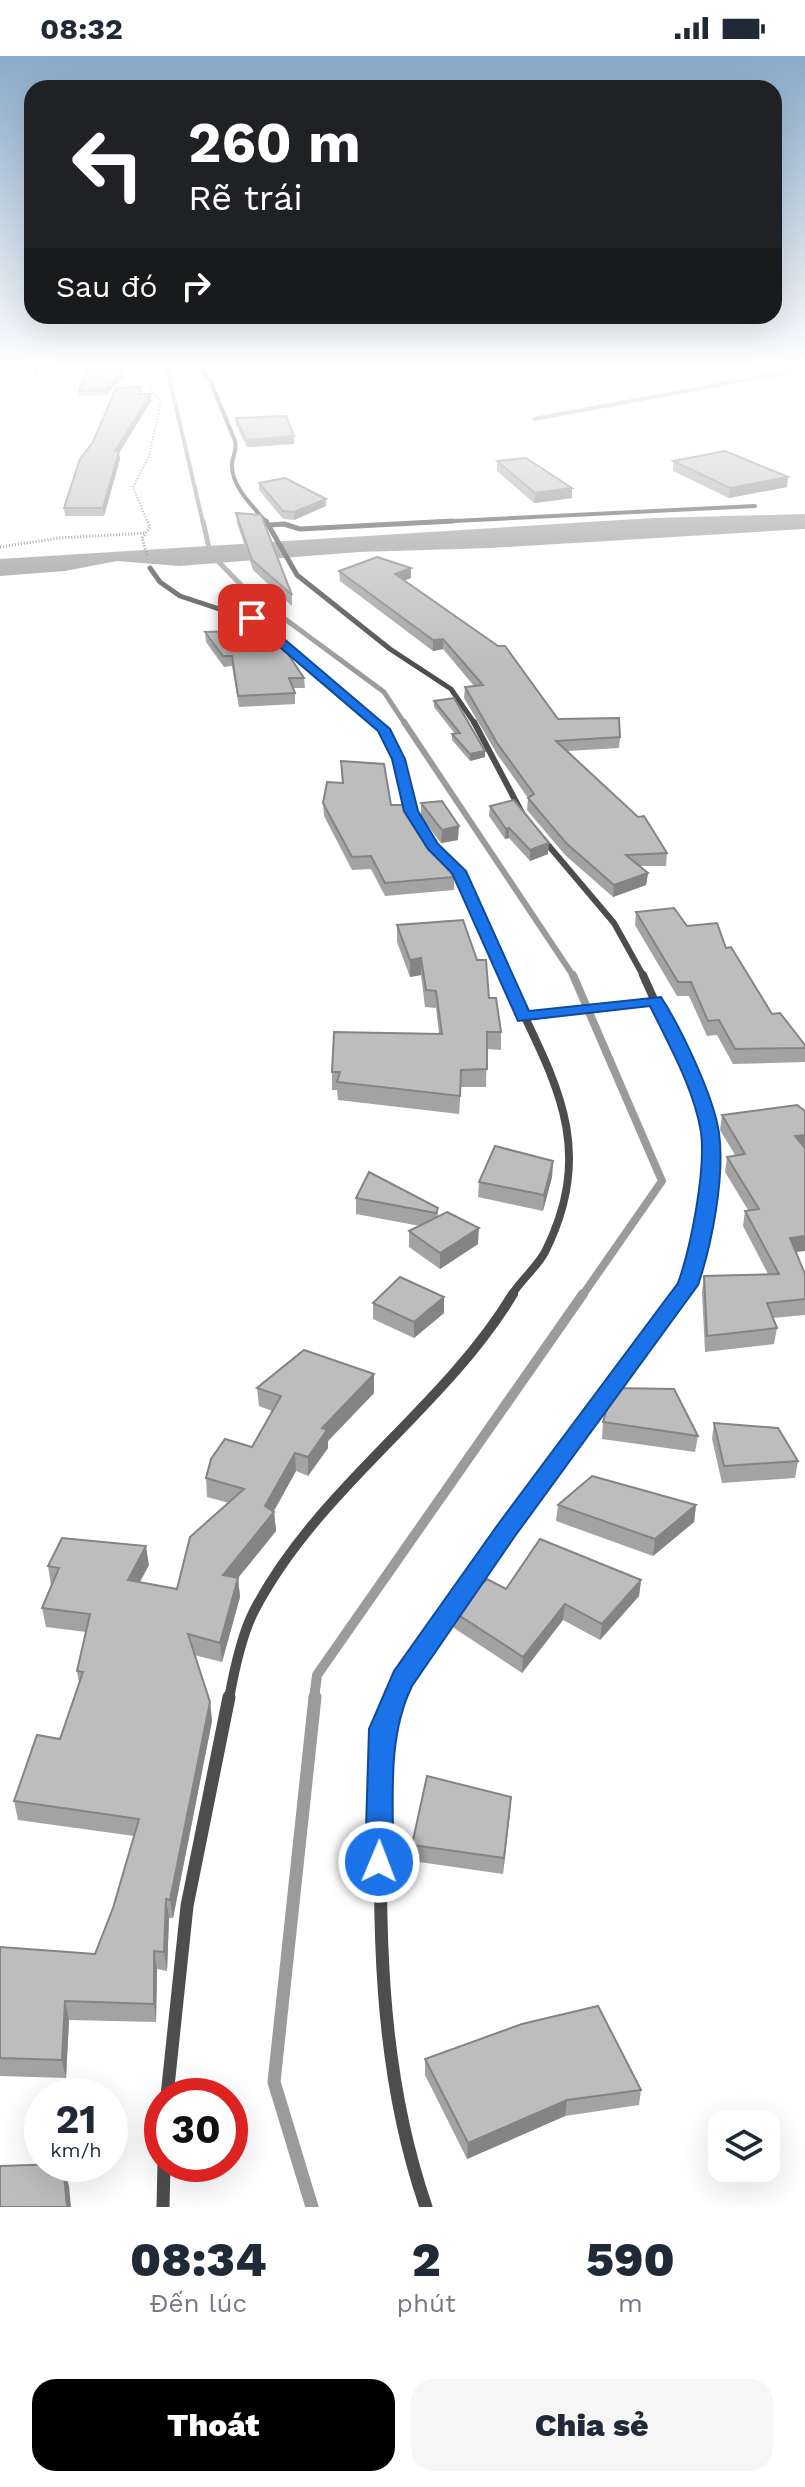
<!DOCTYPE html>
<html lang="vi">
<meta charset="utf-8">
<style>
body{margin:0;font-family:"Work Sans",sans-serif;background:#f6f6f7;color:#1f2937;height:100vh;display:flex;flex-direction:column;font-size:30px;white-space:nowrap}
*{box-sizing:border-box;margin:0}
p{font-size:26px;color:#747a83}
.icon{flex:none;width:44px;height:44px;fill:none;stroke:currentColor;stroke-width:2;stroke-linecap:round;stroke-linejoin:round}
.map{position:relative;height:2151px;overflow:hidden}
.sheet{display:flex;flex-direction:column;background:#fff;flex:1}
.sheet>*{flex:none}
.banner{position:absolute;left:24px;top:24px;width:758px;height:244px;border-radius:24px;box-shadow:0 8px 32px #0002;background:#202124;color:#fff;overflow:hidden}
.controls{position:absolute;left:708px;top:2054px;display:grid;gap:16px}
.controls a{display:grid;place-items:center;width:72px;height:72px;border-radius:16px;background:#fff;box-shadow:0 8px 32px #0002;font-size:40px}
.speed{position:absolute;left:24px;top:2022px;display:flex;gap:16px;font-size:40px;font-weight:700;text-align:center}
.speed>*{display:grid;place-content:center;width:104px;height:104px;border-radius:50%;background:#fff;box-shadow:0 8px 32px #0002;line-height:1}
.speed small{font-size:20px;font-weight:400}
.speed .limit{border:12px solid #d22;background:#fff;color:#111}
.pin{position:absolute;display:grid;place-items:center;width:68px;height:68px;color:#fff;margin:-34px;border-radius:16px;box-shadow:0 4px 12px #0006}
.me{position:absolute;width:88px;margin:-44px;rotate:1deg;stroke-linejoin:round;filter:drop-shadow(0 0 6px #0008)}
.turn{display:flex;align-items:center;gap:28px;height:168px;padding:0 32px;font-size:36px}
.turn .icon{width:104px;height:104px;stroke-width:2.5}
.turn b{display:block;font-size:56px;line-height:68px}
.then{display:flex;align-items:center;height:76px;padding:0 32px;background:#0003;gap:16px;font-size:30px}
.eta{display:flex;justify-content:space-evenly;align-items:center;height:136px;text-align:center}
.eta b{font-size:48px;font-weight:800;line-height:56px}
.button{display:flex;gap:16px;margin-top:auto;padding:16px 32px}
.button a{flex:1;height:92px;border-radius:24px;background:#000;color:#fff;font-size:32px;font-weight:800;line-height:92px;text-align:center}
.button a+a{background:#f6f6f7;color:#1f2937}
.status{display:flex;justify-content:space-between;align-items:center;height:56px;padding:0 40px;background:#fff;direction:ltr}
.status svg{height:22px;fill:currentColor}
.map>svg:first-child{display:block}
</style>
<div class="status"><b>08:32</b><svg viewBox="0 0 49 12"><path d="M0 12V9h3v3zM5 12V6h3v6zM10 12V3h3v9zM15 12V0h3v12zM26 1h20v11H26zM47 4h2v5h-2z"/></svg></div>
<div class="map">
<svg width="805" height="2151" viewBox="0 0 805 2151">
<rect width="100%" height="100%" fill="#fff"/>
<!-- water -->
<polygon fill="#9b9b9b" points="805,458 805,473 490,492 359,496 179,510 117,505 65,515 0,520 0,503 653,462"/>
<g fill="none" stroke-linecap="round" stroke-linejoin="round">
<!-- stream-far5 -->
<g stroke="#9b9b9b" stroke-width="4">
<polyline points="166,308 203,467"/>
<polyline points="534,363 805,313"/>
</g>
<!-- stream-far4 -->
<polyline stroke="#9b9b9b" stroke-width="5" points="203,465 210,497 247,535 384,636 405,668"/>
<!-- stream-far3 -->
<polyline stroke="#9b9b9b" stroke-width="6" points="404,666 574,921"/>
<!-- stream-far2 -->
<polyline stroke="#9b9b9b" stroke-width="8" points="573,919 662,1125 582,1240"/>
<!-- stream-far1 -->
<polyline stroke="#9b9b9b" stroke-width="10" points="314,1643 317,1619 583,1238"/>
<!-- stream -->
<polyline stroke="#9b9b9b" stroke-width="13" points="312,2151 274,2026 315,1641"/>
<!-- path-far1 -->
<polyline stroke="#6f6f6f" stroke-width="2" stroke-dasharray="1 2" stroke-linecap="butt" points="146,308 154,317 149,329 161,346 149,400 133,431 148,467"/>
<!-- path -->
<g stroke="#6f6f6f" stroke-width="3" stroke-dasharray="1 2" stroke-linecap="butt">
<polyline points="0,491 59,482 146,477"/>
<polyline points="147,499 142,482 150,471 148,465"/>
</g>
<!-- street-far5 -->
<g stroke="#4d4d4d" stroke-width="4">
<path d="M197 308 210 324 235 385C238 395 231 401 232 411 233 433 254 451 267 467"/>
<polyline points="413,467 755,450"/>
</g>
<!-- street-far4 -->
<g stroke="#4d4d4d" stroke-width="5">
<polyline points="266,465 297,519 390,593 451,633 475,668"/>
<polyline points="270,469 284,468 300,473 453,465"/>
<polyline points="150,512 160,526 180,540 262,567 318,621 379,668"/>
</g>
<!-- street-far3 -->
<g stroke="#4d4d4d" stroke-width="6">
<polyline points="377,666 399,703 414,761"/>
<polyline points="474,666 522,757"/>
<polyline points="423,776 458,815 506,921"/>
<polyline points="543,783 614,867 644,921"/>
</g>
<!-- street-far2 -->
<g stroke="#4d4d4d" stroke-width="8">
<path d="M505 919C550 1018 600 1087 545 1196 537 1211 521 1224 511 1240"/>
<polyline points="643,919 705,1056 711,1096 698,1199 688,1229 680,1240"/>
<polyline points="524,961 655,945"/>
</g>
<!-- street-far1 -->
<g stroke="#4d4d4d" stroke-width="10">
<path d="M229 1643C234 1615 241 1580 254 1555 318 1432 442 1355 513 1238"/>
<polyline points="394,1643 403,1622 681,1238"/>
</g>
<!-- street -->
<g stroke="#4d4d4d" stroke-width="13">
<path d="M395 1641 382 1673C380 1836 372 1994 426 2151"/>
<polyline points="167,2040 187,1850 229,1641"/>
<polyline points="163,2151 164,2108"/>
</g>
</g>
<!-- wall -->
<g fill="#a3a3a3">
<polygon points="123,316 124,321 106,339 79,340 79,335"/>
<polygon points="141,338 151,338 151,345 119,397 120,403 104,460 65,460 64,452"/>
<polygon points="236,362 294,388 247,391 236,369"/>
<polygon points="497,405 572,442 534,447 497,415"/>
<polygon points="673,405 787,431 729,442 673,415"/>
<polygon points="259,427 326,450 294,464 283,463 259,434"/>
<polygon points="236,457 292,539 292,550 253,514 237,467"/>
<polygon points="411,512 411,522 404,524 558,663 620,681 619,692 568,695 667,797 666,810 640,810 648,817 646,829 613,841 565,799 527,754 528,742 497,698 464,642 465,631 474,630 443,593 433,595 340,525 339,515"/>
<polygon points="205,576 304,622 305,632 293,632 295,637 295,648 239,651 232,610 224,611 206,586"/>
<polygon points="434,645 485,695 485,701 470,705 452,684 452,678 455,678 434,651"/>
<polygon points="341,705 391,749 427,787 454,821 454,834 385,840 371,813 352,814 324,760 323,747 342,727"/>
<polygon points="421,747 458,784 441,787 421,761"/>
<polygon points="490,750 548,798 530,805 509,782 505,783 489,760"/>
<polygon points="636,856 687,870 726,892 772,958 805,989 805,1006 733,1008 717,979 707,980 689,940 677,940 635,869"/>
<polygon points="397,869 489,942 501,976 501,994 487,993 486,1031 461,1031 459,1058 338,1044 337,1034 332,1034 332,1016 439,978 436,952 425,951 421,919 410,921 397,886"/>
<polygon points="797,1049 796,1196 805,1218 805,1259 773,1262 777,1272 774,1288 705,1296 702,1236 704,1220 768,1218 743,1170 745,1155 748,1154 725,1116 727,1101 735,1099 720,1074 722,1059"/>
<polygon points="553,1105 552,1121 543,1155 478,1141 479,1126"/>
<polygon points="356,1142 438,1152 438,1160 478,1188 440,1213 409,1191 409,1175 420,1170 356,1158"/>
<polygon points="444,1241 444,1257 414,1282 373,1263 373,1247"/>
<polygon points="257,1332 374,1337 328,1385 328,1392 308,1420 296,1415 274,1455 276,1475 238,1522 240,1541 222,1606 194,1599 210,1646 212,1665 173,1862 169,1862 167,1915 157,1913 156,1966 69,1964 66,2022 0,2020 0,1891 95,1898 113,1852 134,1780 18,1764 14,1745 60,1683 79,1627 77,1615 86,1576 46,1571 42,1552 51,1529 48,1510 149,1509 139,1526 177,1533 229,1447 207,1441 206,1422 252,1391 272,1355 259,1350"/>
<polygon points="603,1366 698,1380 695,1396 602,1383"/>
<polygon points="714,1367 798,1405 795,1422 722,1427 712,1383"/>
<polygon points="558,1449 696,1449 694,1466 653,1500 556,1465"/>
<polygon points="641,1524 639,1540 600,1584 563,1564 522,1617 454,1572 454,1556 506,1533"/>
<polygon points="511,1741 503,1818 412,1805 412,1789"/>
<polygon points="425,2003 641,2034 639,2049 565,2060 467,2103 425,2019"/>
</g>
<!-- shaded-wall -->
<g fill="#848484">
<polygon points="42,308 45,308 36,322 35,317"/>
<polygon points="123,316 124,321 106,339 105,334"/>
<polygon points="151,338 151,345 119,397 120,403 104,460 103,452 115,395"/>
<polygon points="294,380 294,388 247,391 246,384"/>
<polygon points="788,421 787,431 729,442 730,432"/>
<polygon points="572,432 572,442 534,447 535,437"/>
<polygon points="326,443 326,450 294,464 294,456"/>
<polygon points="411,512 411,522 395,528 395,518"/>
<polygon points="443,583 443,593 433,595 433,584"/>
<polygon points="485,695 485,701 470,705 470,698"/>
<polygon points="459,770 458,784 441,787 442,774"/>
<polygon points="509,772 509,782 505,783 506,773"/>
<polygon points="428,776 427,790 420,778"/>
<polygon points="549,787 548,798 530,805 530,794"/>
<polygon points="648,817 646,829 613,841 614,829"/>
<polygon points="421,902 421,919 410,921 410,904"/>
<polygon points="805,1079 805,1094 795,1080"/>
<polygon points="553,1105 552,1121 543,1155 544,1139"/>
<polygon points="479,1172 478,1188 440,1213 440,1197"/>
<polygon points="805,1180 805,1195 788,1197 790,1182"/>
<polygon points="444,1241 444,1257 414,1282 414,1266"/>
<polygon points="374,1318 374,1337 328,1385 328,1392 308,1420 308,1401 322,1372"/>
<polygon points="295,1397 296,1415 272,1458 274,1456 276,1475 225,1538 223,1519 265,1450"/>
<polygon points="696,1449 694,1466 653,1500 655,1483"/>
<polygon points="146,1490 149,1509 131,1543 128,1524"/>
<polygon points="238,1522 240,1541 222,1606 220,1587"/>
<polygon points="641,1524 639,1540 600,1584 602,1568"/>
<polygon points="565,1548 563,1564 522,1617 523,1601"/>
<polygon points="210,1646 212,1665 173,1862 170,1844"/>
<polygon points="511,1741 510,1757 503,1818 504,1802"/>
<polygon points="166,1843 169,1862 167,1915 164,1896"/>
<polygon points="154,1895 157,1913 156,1966 154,1948"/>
<polygon points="65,1945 69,1964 66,2022 62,2004"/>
<polygon points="567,2044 565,2060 467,2103 468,2087"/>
<polygon points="63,2108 69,2130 71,2151 67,2151"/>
</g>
<!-- building -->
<g fill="#bdbdbd" stroke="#848484" stroke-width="2">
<polygon points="36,308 42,308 35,317"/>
<polygon points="87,308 113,308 123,316 105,334 79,335"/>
<polygon points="140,331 140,338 151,338 115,395 119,395 103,452 64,452 80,403 93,386 116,332"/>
<polygon points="286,360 294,380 246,384 236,362"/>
<polygon points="725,395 788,421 730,432 673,405"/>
<polygon points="526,402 572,432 535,437 497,405"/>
<polygon points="285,422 326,443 294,456 283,455 259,427"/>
<polygon points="236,457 261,459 292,539 252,504"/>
<polygon points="377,501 411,512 395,518 498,590 505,590 558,663 619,662 620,681 556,685 638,761 644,760 667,797 626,799 648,817 614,829 566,787 528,742 534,738 497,687 465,631 483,629 443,583 433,584 339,515"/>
<polygon points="272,574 304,622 289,622 295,637 238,640 232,600 223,600 205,576"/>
<polygon points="454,642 485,695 470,698 452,678 460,677 434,645"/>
<polygon points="341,705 384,708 391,749 408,749 428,776 420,778 454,821 385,827 371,800 352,801 323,747 327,726 343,727"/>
<polygon points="514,744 549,787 530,794 509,772 506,773 490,750"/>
<polygon points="442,745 459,770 442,774 421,747"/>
<polygon points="674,852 687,870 717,867 726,892 731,891 772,958 780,957 805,989 805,992 735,993 719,964 708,965 691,926 678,926 636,856"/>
<polygon points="463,864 477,904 486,904 489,942 496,942 501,976 487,976 487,1013 461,1014 460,1040 337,1026 340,1016 332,1016 334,976 442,978 436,935 426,934 421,902 410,904 397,869"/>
<polygon points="797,1049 805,1055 805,1079 795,1080 805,1092 805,1180 790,1182 805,1218 805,1243 767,1247 777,1272 707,1280 704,1220 779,1218 745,1155 759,1153 727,1101 745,1098 722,1059"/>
<polygon points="495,1090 553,1105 544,1139 479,1126"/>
<polygon points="369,1116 438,1152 436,1157 356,1142"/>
<polygon points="447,1156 479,1172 440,1197 409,1175"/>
<polygon points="400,1221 444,1241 414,1266 373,1247"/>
<polygon points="304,1294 374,1318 322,1372 327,1374 308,1401 295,1397 265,1450 274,1456 223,1519 238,1522 220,1587 188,1578 210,1646 170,1844 166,1843 164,1896 154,1895 154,1948 65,1945 62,2004 0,2002 0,1891 95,1898 113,1852 139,1763 14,1745 37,1679 60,1683 83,1616 77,1615 90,1558 42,1552 59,1512 48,1510 62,1482 146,1490 128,1524 177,1533 190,1481 244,1433 206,1422 211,1403 225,1383 252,1391 281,1340 257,1332"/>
<polygon points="613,1332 674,1333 698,1380 603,1366"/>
<polygon points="714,1367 778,1372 798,1405 724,1410"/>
<polygon points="592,1420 696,1449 655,1483 558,1449"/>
<polygon points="540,1483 641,1524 602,1568 565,1548 523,1601 454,1556 487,1523 506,1533"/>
<polygon points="427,1720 511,1741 504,1802 412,1789"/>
<polygon points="598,1950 641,2034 567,2044 468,2087 425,2003 522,1968"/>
<polygon points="63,2108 67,2151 0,2151 0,2110"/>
</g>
<!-- sky -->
<linearGradient id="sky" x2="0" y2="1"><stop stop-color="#89aac9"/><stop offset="0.51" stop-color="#fff"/><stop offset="1" stop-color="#fff" stop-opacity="0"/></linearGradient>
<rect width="805" height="609" fill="url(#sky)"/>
<!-- route -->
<path fill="#1a73e8" stroke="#114b97" stroke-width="2" d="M248 559H256L390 673 405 703 418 755 438 788 466 815 529 955 661 941C681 972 714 1041 719 1077 725 1120 712 1188 698 1229L515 1480 412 1630C386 1683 394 1747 393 1806L389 1815 379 1819 369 1815 365 1806 369 1673 394 1615 499 1467 678 1227C691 1191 706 1114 701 1076 694 1033 669 989 650 950L518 965 452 817 428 793 404 755 392 703 378 675 248 564Z"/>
</svg>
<div class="controls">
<a><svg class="icon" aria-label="layers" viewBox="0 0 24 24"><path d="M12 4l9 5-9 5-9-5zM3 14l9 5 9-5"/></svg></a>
</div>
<div class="speed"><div>21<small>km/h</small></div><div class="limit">30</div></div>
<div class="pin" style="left:252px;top:562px;background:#d93025"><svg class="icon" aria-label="arrive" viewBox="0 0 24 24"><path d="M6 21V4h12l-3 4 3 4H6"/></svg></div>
<svg class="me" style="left:379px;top:1806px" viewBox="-20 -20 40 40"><circle r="17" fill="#1a73e8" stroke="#fff" stroke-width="3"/><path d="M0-11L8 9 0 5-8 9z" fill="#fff"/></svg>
<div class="banner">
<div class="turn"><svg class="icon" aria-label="left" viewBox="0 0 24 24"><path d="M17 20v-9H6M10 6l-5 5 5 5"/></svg><div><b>260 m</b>Rẽ trái</div></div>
<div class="then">Sau đó<svg class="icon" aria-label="right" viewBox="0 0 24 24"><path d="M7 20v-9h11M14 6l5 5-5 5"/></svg></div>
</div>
</div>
<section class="sheet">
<div class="eta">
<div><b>08:34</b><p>Đến lúc</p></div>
<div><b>2</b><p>phút</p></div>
<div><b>590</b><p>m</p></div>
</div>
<div class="button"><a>Thoát</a><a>Chia sẻ</a></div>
</section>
